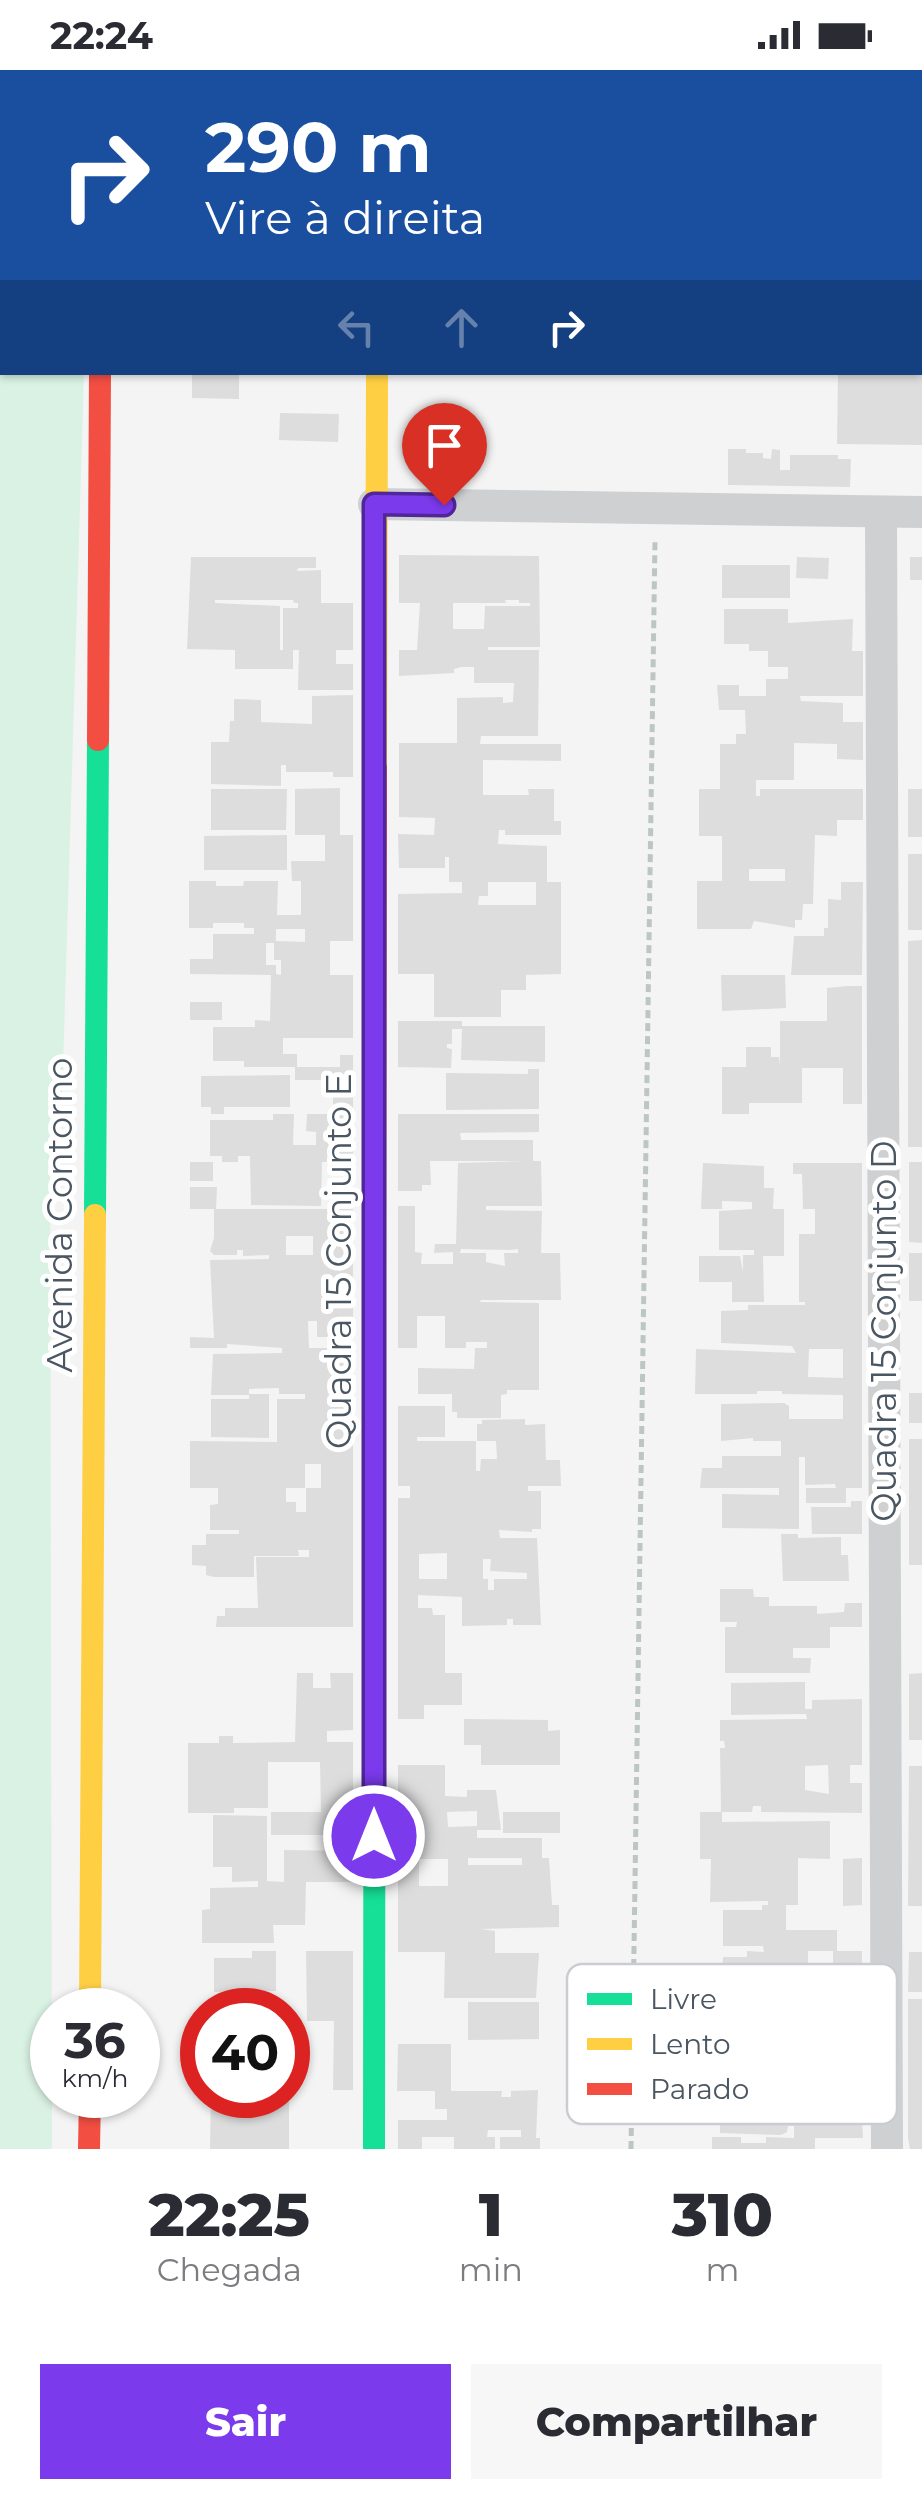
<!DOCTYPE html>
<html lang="pt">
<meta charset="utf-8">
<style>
body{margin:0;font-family:Montserrat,sans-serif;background:#f7f7f7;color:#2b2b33;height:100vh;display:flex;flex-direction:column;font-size:38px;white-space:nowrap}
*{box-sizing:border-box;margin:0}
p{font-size:32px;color:#7c7c81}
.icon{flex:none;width:55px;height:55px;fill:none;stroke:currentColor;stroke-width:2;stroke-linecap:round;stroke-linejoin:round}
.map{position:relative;height:2079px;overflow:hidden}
.panel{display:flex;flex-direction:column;background:#fff;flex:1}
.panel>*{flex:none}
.hud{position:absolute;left:0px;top:0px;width:922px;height:305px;box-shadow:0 2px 8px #0004;background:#1a4fa0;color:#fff;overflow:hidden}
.speed{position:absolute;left:30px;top:1918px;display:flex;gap:20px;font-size:50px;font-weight:700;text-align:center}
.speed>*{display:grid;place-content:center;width:130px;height:130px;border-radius:50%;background:#fff;box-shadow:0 2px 8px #0004;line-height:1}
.speed small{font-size:25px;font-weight:400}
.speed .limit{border:15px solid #d22;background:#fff;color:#111}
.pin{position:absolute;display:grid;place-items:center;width:85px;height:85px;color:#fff;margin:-102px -42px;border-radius:50% 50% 50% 0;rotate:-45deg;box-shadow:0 0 10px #0007}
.pin .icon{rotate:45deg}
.me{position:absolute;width:110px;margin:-55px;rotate:0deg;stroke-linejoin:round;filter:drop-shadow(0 0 8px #0008)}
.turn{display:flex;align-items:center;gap:35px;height:210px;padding:0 40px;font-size:45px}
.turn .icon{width:130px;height:130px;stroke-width:2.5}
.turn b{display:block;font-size:70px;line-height:85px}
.lanes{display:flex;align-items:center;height:95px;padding:0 40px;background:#0003;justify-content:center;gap:50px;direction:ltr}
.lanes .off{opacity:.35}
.eta{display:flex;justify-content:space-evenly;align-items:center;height:170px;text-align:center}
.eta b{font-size:60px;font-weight:800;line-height:70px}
.action{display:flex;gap:20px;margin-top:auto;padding:20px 40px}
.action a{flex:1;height:115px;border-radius:0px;background:#7c3aed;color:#fff;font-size:40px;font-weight:800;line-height:115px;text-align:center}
.action a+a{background:#f7f7f7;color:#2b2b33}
.status{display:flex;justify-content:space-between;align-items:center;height:70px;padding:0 50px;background:#fff;direction:ltr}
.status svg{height:28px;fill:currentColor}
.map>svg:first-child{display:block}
</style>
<div class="status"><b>22:24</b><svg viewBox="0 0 49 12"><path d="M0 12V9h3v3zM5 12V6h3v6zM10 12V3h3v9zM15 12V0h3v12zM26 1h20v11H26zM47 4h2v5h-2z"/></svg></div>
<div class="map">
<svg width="922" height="2079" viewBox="0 0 922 2079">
<rect width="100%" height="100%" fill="#f4f4f4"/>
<!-- green -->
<polygon fill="#d9f2e3" points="0,0 829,0 2,2 2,302 84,303 62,1030 50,1032 52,2079 0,2079"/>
<!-- building -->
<g fill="#ddddde" fill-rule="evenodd">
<polygon points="192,302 239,302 239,329 192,328"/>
<polygon points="838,302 922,302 922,375 837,374"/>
<polygon points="280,343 339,344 338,372 279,370"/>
<polygon points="728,379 746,379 746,383 763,383 763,388 771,389 772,379 780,380 780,400 790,400 790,385 838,385 838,389 851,389 850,417 728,415"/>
<path d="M399 485 539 486 540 577H488V580H539L538 666H481L480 674H561V691L483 690V725H529L528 719H554V751H561V765H505V760H499L498 774 547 776V812H561V904L526 905V920H501V947H434V904H398V824L462 823V812H449V787H445V798H399L398 764 434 765 435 748 399 747V673H457V628L503 627V633L513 632 514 613H474V597H461L454 599V603L399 606V580H417L420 533H399ZM505 530H519V533H530V536H485L484 559H453V533H506ZM488 812H536V835H478L479 826H488Z"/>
<path d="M191 487H316V498H298L297 501 321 500V533H353V580H336V594H353V620H298L299 580H293V599H235V580L187 579ZM215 530H293L294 533H298V538H283V580H280V536L215 533Z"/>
<polygon points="797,487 829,488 828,509 796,508"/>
<rect x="910" y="487" width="12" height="23"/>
<rect x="722" y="495" width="68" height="33"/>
<path d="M724 539H788V553L853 549 852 581H863V626H800L801 631 843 633V652H863V690L837 689V674L794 673V710H756V726H760V719H863V750H837V766L815 765 813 834H803L802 850H795V858L754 851 751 859H697V811H722V766H699V719H720V674H736V664H746L745 640H719L717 615H739V626H766V609H788V597H768V581H749V574H724ZM749 799H785V811H749Z"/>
<polygon points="353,625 353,707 333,707 333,702 286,702 286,695 281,695 281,716 211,714 211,672 229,672 230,651 234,651 234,629 261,630 261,652 312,654 312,626"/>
<path d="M340 718V765H353V871H330V905H353V968H283V984H297V997H340V985H353V1092H322L321 1136 251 1135 250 1086H238V1092H222V1086H210V1050H273V1044H294L293 1075H316V1062L306 1061 307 1044H333V1010H295V997H244V991H213V957H255V950L270 951 271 905 190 904V889H213V864H254V858H244V853H213V858H189V811H216V816H243L244 811H278L277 845H301V811H292L291 791H325V765H295V719ZM276 859H305V872L276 871ZM266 873H274V890H281V905L276 904V895H266Z"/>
<polygon points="211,719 287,719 286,760 211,760"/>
<rect x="908" y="719" width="14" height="48"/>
<polygon points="287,765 287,800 204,800 204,766"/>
<rect x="908" y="784" width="14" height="76"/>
<polygon points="841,812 863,812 862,905 791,905 794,866 824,866 824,858 828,858 828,829 841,830"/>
<polygon points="922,870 922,1077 908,1077 908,871"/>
<polygon points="721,905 785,905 786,938 722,941"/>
<polygon points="848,916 862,916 862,1034 843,1034 843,998 802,998 802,1033 749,1033 749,1044 722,1044 722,997 746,997 746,977 771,977 771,987 779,987 780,996 780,951 827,951 827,918"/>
<rect x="190" y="932" width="32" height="18"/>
<polygon points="398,951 462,951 462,956 545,956 545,992 461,990 462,959 452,959 452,974 447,974 447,978 452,979 451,998 398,997"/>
<polygon points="528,999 539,999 539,1039 446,1040 446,1003 528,1004"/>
<polygon points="290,1005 290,1037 224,1037 224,1044 211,1044 211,1037 201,1037 201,1006"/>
<path d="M398 1044H539V1062L460 1063 461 1070H533V1091H541L542 1136H486V1140L542 1141 541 1183H560L561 1230H481L480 1232 539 1233V1320H507V1324L501 1325V1348H457V1342H452V1324H418V1298L474 1299 475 1278H487V1272H466V1278H445V1246H417V1278H398V1136H415V1182L422 1183 421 1194H453V1182L434 1183 435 1174H456L458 1093 525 1091H430L431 1115H422V1121H398ZM461 1179 510 1180 518 1179V1183H504L505 1196 486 1192V1183H460Z"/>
<rect x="190" y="1092" width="23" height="19"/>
<polygon points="909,1092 922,1092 922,1173 909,1172"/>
<polygon points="703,1093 764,1096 764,1118 774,1118 773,1139 784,1139 784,1186 763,1186 764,1232 732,1232 732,1212 699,1212 699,1186 740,1186 743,1202 743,1185 754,1185 754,1180 719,1180 719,1141 752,1139 752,1132 722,1131 722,1139 701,1139"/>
<path d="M793 1093H862V1418H846V1433H806V1418H836L835 1414 805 1415V1387H799V1459L722 1458V1424L779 1425V1418H700L702 1398H722V1386H781V1371H753V1368L721 1371V1334L784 1333 789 1336V1349H843V1325L782 1324V1321H757V1324H695L696 1279 796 1283 792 1276 721 1273V1241L748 1240V1235H805V1232H799V1164H815V1139H803L802 1104H793ZM809 1279H843V1308L808 1307Z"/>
<polygon points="190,1117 217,1117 216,1139 190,1139"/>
<path d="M214 1139H353L349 1185H353V1267H317V1251H308L309 1278H353V1557H216L217 1546H225V1538H258L256 1487H309V1480H298L299 1486H254V1507H214L206 1505V1496L192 1495V1475H206V1464H239V1460H210V1435L218 1434V1418H190V1371L277 1372V1329H305V1324H279V1318L249 1319V1324H269V1368L211 1367V1329H249V1325H211L213 1284 282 1283V1278L227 1274V1278H190V1267L214 1268 210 1190 269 1189V1185L243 1186V1180H237V1185H214L210 1181 214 1168ZM286 1166H313V1185H286ZM305 1394H321V1418H306V1442H296V1432H286V1418H305Z"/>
<rect x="909" y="1183" width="13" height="48"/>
<rect x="909" y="1323" width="13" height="30"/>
<path d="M398 1336H445V1367H417V1371H476V1401H480L481 1389H497L496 1371H477V1354H482V1350L525 1349V1355L545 1354 546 1390H560L561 1416H528V1421H541V1459H532V1462L499 1460 500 1468H537L541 1555H513V1549H507V1555L462 1556V1527L418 1525V1538H432L433 1545H445V1603H462V1635H424V1649H398V1428H410V1416H398ZM447 1483V1509H419V1484ZM483 1489H491L490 1501 527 1503V1509H494V1520H488V1509H483Z"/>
<rect x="909" y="1369" width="13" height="126"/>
<polygon points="851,1431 862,1431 862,1464 812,1464 811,1437 851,1437"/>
<polygon points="781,1464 798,1464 798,1468 841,1467 841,1485 848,1485 849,1511 783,1511"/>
<polygon points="720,1519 753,1519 754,1527 769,1527 769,1536 817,1536 817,1544 844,1542 845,1533 862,1533 862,1557 830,1557 830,1578 793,1578 793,1588 811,1588 810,1603 725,1603 725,1557 736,1557 737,1552 720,1552"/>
<polygon points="297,1603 313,1603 313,1618 331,1618 330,1603 353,1603 353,1660 327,1661 327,1672 353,1672 353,1765 271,1765 271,1742 321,1742 320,1692 268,1692 268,1738 234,1738 234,1743 188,1743 188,1673 219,1673 219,1666 233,1666 233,1673 295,1672"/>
<polygon points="922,1603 922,1670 909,1670 909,1604"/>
<path d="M805 1612V1639H812V1630L862 1629V1695H850V1713H862V1743L761 1742V1736H753L752 1742H722V1752L830 1751V1789L798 1788V1835H786V1860H837V1881H862V1975H853V1990H862L863 2022H828L829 2050H862L863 2068H815V2079H712V2067H741V2073H766V2067L794 2068V2056H788L787 2062 781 2065 720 2063V2025L784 2024 785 2022 736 2021 735 2015H720V1979H764V1988H782V2005L791 2004V1985H782V1975H794V1971H720L723 1887H747V1881L764 1882 763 1876H723V1840H762V1835H768V1831L710 1832 711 1789H700V1742H721L720 1678H725L724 1671H720V1650L807 1649 806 1644 731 1645V1613ZM828 1695 829 1724 805 1720V1696ZM808 1881H833V1909H815V1928L740 1931 739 1928H781V1899H788V1913H808ZM818 1928H830V1945H842V1955L818 1954Z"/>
<polygon points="464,1649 548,1650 548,1661 560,1660 560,1695 481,1695 481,1675 464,1675"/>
<path d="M398 1695H445V1726L467 1727V1720H496L501 1760H477V1768H542V1788H549L552 1835H559V1857L481 1859 495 1861V1883H539L536 1928H444L445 1882H398ZM477 1741V1756L448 1757 447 1742ZM468 1788H522V1795H468ZM419 1789H448V1816H419Z"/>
<polygon points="909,1696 922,1696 922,1836 908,1836"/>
<rect x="503" y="1742" width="57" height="21"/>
<polygon points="213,1745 267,1746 267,1811 284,1812 284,1780 353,1781 353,1812 306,1812 305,1855 273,1855 274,1873 202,1873 202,1840 210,1839 210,1818 258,1817 258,1811 232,1812 232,1797 213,1797"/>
<polygon points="862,1788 862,1835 843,1836 843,1789"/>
<polygon points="252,1881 276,1881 276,1921 214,1922 214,1888 252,1888"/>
<polygon points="306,1881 353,1881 353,2020 333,2020 334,1951 307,1951"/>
<polygon points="909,1882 922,1882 922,1922 908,1922"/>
<polygon points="908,1929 922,1929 922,2079 910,2079 908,2068"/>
<polygon points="468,1932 539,1932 539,1969 468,1970"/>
<polygon points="398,1974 451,1974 451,2021 502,2021 501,2027 511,2027 511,2021 538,2020 536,2068 540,2068 540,2079 500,2079 500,2067 521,2067 521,2060 488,2060 487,2067 495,2067 495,2079 454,2079 454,2067 422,2067 422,2079 398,2079 398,2050 447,2050 447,2039 435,2039 435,2021 397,2021"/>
<polygon points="211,2025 289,2026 289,2079 210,2079"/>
</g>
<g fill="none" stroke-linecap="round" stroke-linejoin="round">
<!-- path -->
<polyline stroke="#bcc7c4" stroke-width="5" stroke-dasharray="8 5" stroke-linecap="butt" points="631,2079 655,470"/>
<!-- street -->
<g stroke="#ced0d2" stroke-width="32">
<polyline points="374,434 922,442"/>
<polyline points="881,442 887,2079"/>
</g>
<!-- fast -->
<g stroke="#16e098" stroke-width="22">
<polyline points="866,0 866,2"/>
<polyline points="95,1145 98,670"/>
<polyline points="374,2079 375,1206"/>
</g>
<!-- slow -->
<g stroke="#ffcf43" stroke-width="22">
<polyline points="376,698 377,302"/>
<polyline points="90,1940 95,1145"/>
</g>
<!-- jam -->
<g stroke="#f24e42" stroke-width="22">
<polyline points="920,190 922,190"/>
<polyline points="98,670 100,302"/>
<polyline points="375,1206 376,698"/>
<polyline points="89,2079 90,2025"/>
</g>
</g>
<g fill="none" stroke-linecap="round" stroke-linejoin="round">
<defs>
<polyline id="route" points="374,1766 374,434 444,435"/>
</defs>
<!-- route casing -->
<use href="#route" stroke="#51269a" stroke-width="25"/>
<!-- route -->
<use href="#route" stroke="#7c3aed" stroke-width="18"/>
</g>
<g text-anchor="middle" stroke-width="10" stroke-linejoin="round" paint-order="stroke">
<!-- street labels -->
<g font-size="35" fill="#4a5661" stroke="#fff">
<text transform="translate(60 1145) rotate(-90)" y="12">Avenida Contorno</text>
<text transform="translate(339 1191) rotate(-90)" y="12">Quadra 15 Conjunto E</text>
<text transform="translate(884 1261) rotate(-90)" y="12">Quadra 15 Conjunto D</text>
</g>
</g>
<!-- legend -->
<rect x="567" y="1894" width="330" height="160" rx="15" fill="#fff" stroke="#c9ccd0" stroke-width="2.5"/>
<rect x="587" y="1923" width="45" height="12" fill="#16e098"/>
<rect x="587" y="1968" width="45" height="12" fill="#ffcf43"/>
<rect x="587" y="2013" width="45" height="12" fill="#f24e42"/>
<g font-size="28" fill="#4a5661">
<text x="650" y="1939">Livre</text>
<text x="650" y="1984">Lento</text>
<text x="650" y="2029">Parado</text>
</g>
</svg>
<div class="speed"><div>36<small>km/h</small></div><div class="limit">40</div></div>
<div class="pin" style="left:444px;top:435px;background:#d93025"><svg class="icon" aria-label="arrive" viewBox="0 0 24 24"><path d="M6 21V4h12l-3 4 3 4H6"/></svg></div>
<svg class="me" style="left:374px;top:1766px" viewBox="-20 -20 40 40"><circle r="17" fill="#7c3aed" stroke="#fff" stroke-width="3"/><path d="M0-11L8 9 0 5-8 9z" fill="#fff"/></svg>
<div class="hud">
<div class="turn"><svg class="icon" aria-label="right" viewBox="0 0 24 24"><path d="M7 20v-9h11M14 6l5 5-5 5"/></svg><div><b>290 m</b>Vire à direita</div></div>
<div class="lanes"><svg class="icon off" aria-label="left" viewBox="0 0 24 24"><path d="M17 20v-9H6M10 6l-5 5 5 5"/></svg><svg class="icon off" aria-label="ahead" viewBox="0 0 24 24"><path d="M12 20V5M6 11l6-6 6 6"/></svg><svg class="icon" aria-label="right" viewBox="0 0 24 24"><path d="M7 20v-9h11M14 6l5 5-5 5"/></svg></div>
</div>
</div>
<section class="panel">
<div class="eta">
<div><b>22:25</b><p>Chegada</p></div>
<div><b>1</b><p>min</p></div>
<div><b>310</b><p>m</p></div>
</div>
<div class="action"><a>Sair</a><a>Compartilhar</a></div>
</section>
